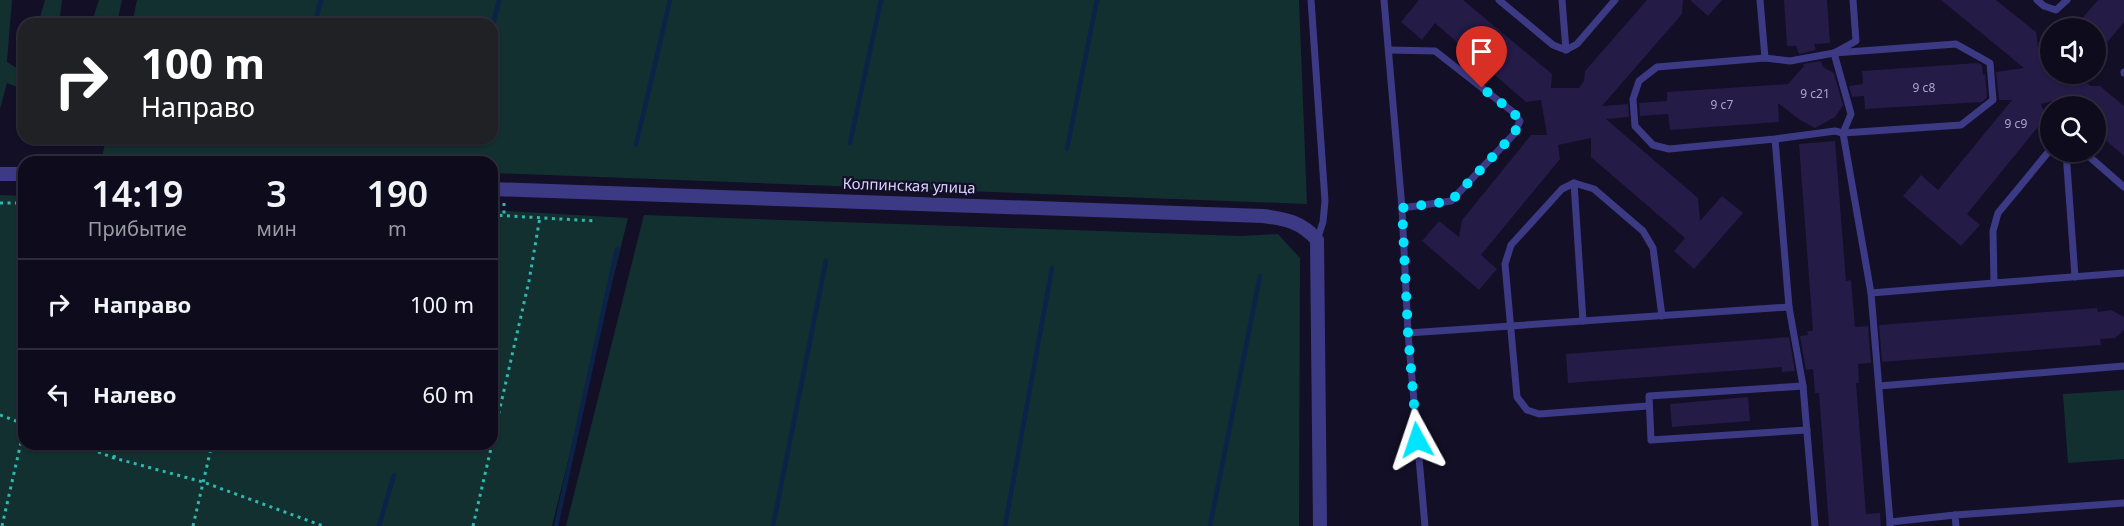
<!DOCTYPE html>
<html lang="ru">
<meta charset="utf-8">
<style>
body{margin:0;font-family:"Noto Sans",sans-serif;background:#171425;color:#f1f3f6;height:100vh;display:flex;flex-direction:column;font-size:22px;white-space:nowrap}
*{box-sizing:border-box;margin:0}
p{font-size:20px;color:#9b9ba3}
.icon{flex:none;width:33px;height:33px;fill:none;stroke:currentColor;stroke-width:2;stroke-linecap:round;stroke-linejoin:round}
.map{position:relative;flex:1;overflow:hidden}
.panel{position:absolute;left:18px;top:156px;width:480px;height:294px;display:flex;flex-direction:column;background:#0e0b1c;border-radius:18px;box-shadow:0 2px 4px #0004,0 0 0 2px #2e2b3b}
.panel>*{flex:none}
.banner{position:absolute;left:18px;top:18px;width:480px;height:126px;border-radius:18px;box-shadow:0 2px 4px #0004,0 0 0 2px #2e2b3b;background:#202124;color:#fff;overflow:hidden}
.fabs{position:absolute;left:2040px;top:18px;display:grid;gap:12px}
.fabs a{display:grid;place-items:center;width:66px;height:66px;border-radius:50%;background:#0e0b1c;box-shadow:0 2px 4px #0004,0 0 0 2px #2e2b3b;font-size:30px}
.pin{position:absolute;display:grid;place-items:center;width:51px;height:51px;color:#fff;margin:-62px -26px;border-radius:50% 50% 50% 0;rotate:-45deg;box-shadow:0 0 6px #0007}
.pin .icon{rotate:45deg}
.me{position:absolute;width:66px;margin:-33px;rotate:355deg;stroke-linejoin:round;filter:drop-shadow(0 0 4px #0008)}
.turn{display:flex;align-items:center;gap:21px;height:126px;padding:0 24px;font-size:27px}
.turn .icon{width:78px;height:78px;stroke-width:2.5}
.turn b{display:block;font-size:42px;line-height:51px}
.eta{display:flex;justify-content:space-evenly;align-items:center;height:102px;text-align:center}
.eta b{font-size:36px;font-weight:600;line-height:42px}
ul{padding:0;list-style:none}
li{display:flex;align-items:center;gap:18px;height:90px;padding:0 24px;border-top:2px solid #2e2b3b}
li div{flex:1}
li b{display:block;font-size:22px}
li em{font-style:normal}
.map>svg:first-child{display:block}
</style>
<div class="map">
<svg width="2124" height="526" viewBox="0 0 2124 526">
<rect width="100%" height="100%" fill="#130f26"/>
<!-- green -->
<g fill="#12302f">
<polygon points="0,0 12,0 7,62 23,72 24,70 24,107 19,108 17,87 7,83 0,109"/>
<polygon points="45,0 62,0 59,24 38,24"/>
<polygon points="99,0 122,0 117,24 91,24"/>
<polygon points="137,0 1299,0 1307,204 492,173 492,162 197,162 102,158 106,138 492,138 492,24 132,24"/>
<polygon points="0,195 24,196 24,444 492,444 492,210 628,218 552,526 0,526"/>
<polygon points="644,215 1241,236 1278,234 1300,258 1299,526 566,526"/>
<polygon points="2124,390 2124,459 2068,463 2063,394"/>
</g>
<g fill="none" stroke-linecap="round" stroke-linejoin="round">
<!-- stream -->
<g stroke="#0c2248" stroke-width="4.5">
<polyline points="315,24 321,0"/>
<polyline points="492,29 499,0"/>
<polyline points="850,143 881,0"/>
<polyline points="636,145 670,0"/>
<polyline points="1067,149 1097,0"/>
<polyline points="379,526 394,475"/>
<polyline points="556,526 617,249"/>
<polyline points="773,526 826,261"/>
<polyline points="1005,526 1052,268"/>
<polyline points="1210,526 1260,276"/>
</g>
</g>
<!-- building -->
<g fill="#241b47">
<polygon points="1419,0 1463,0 1552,74 1551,88 1579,88 1584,81 1585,71 1647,0 1683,0 1682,14 1602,106 1628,104 1629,117 1606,119 1698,198 1700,221 1722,196 1743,213 1694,269 1674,251 1685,238 1591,157 1591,138 1558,145 1560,159 1481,255 1497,269 1479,290 1422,241 1439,221 1459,237 1462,220 1531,135 1547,135 1541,100 1526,102 1435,23 1422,40 1401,22"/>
<polygon points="1690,0 1722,0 1708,16"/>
<polygon points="1784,0 1827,0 1830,43 1814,44 1816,50 1799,54 1796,46 1787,46"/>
<polygon points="1941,0 1996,0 2036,32 2038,47 2050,47 2050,74 2082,74 2083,80 2091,86 2100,86 2124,106 2124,156 2096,132 2096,106 2079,106 2068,97 2041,104 2046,117 1967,214 1980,225 1961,246 1903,196 1921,175 1938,190 2012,100 1999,100 1996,72 2024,68"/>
<polygon points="2098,0 2124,0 2124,22 2096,56 2096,28 2074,28"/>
<polygon points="1821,61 1823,67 1834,73 1843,105 1835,117 1815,128 1800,120 1778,103 1779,122 1670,130 1668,114 1640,116 1639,103 1667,101 1667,92 1788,84 1804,66 1803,64"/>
<polygon points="1978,63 1982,65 1983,75 1985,74 1987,97 1982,102 1865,109 1864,96 1852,97 1849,86 1863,84 1862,71"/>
<polygon points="1835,141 1846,281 1851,280 1855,327 1868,326 1871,363 1858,364 1859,383 1856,383 1866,514 1880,513 1881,526 1829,526 1819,393 1815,393 1813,369 1806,370 1800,336 1808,335 1807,331 1813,331 1799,144"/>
<polygon points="2097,308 2098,312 2111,310 2124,317 2124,330 2115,338 2100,339 2101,345 1882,362 1879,325"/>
<polygon points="1789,337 1795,371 1782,372 1782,367 1568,383 1566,354"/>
<polygon points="1748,397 1750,421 1672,427 1670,404"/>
</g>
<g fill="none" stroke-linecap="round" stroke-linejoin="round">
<!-- path -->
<g stroke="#2fb8b0" stroke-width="3" stroke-dasharray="3 4.5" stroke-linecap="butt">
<polyline points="0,203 24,203"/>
<polyline points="504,203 504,215"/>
<polyline points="492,215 596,221"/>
<polyline points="0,415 24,424"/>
<polyline points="492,443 529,281 540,217"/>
<polyline points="77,444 114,458 203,482 323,526"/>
<polyline points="114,458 117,444"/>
<polyline points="2,526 24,429"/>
<polyline points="193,526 212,444"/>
<polyline points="473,526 492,444"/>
</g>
<!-- lane -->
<g stroke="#3d3a85" stroke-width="7">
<polyline points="1311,0 1325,201 1323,222 1317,240"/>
<polyline points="1384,0 1402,208 1408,333 1425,526"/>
<polyline points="1499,0 1553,45 1566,50 1577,44 1615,0"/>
<polyline points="1562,0 1566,50"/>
<polyline points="1760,0 1765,58"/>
<polyline points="1853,0 1856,41 1834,53 1851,114 1843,133 1871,293 1890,522"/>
<polyline points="2037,0 2044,6 2056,10 2067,0"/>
<polyline points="1389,50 1435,51 1513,112 1520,121 1514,134 1451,201 1402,208"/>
<polyline points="2124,72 2124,73"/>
<polyline points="2050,150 1998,213 1993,231 1994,283 2124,273"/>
<polyline points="2066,152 2075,277"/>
<polyline points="2084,152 2124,187"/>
<polyline points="1574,183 1583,321"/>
<polyline points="1871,293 1994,283"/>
<polyline points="1789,307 1803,386 1815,526"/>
<polyline points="1408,333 1789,307 1775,139 1669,149 1653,145 1635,126 1633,99 1639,81 1657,67 1765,58 1790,61 1834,53 1956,44 1990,63 1993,100 1961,125 1843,133 1835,131 1775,139"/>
<polyline points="1803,386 1649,396 1651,440 1807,430"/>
<polyline points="1879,386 2124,366"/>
<polyline points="1648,406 1539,414 1527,410 1517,397 1505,264 1511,245 1562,189 1574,183 1594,189 1643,231 1653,248 1662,316"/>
<polyline points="1890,526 1890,522 1955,515"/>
<polyline points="1956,526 1955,515 2124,503"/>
</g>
<!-- street -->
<g stroke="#3d3a85" stroke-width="14">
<polyline points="0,174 24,174"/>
<path d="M492 189 1263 216C1286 219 1302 222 1317 240L1320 526"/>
</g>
</g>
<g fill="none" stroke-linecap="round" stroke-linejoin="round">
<!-- route -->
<polyline stroke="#00e5ff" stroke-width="10" stroke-dasharray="0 18" points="1417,440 1408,333 1402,208 1451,201 1514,134 1520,121 1513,112 1482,88"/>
</g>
<g text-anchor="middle" stroke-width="4.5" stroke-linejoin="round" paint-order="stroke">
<!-- number labels -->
<g font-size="12" fill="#aca6d1">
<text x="1924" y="92">9 с8</text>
<text x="1815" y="98">9 с21</text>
<text x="1722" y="109">9 с7</text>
<text x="2016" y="128">9 с9</text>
</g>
<!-- street labels -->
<g font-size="15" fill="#d9d4ff" stroke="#130f26">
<text transform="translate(909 186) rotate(2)" y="5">Колпинская улица</text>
</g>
</g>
</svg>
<div class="fabs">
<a><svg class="icon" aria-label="sound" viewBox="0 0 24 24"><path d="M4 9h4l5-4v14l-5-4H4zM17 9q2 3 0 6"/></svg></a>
<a><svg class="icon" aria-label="search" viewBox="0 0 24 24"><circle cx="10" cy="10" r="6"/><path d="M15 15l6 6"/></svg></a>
</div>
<div class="pin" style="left:1482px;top:88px;background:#d93025"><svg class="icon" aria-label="arrive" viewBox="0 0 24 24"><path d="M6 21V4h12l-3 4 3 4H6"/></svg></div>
<svg class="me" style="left:1417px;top:440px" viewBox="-20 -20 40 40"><path d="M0-17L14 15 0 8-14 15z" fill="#00e5ff" stroke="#fff" stroke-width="4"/></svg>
<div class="banner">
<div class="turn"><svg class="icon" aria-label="right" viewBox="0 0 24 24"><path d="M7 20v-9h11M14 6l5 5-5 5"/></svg><div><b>100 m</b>Направо</div></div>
</div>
<section class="panel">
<div class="eta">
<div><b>14:19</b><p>Прибытие</p></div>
<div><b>3</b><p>мин</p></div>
<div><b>190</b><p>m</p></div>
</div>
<ul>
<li><svg class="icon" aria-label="right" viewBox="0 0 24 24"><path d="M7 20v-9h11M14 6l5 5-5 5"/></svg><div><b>Направо</b></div><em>100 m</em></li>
<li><svg class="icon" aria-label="left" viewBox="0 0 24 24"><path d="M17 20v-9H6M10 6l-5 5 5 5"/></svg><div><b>Налево</b></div><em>60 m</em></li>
</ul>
</section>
</div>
